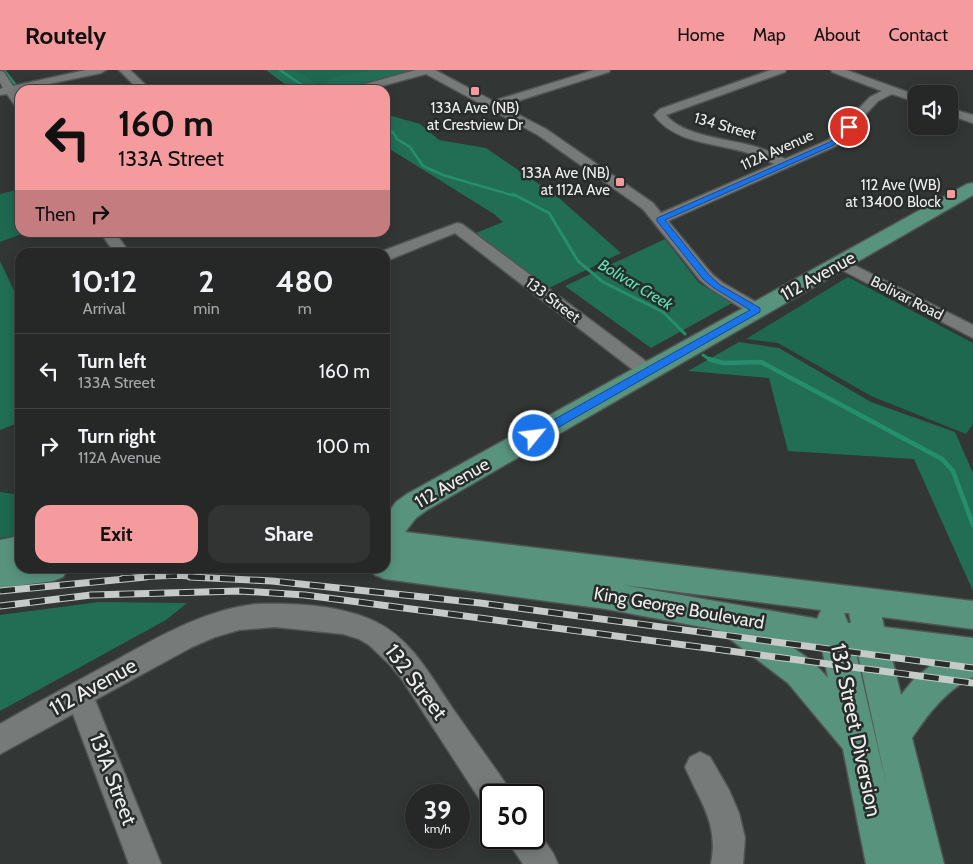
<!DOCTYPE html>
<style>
body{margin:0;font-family:Cabin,sans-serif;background:#323433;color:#f1f3f6;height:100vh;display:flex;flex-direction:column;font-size:19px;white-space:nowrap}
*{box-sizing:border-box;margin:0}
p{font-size:16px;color:#a4a6a7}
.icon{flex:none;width:28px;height:28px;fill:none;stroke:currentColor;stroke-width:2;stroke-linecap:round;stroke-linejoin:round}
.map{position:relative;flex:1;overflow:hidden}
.sheet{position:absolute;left:15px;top:178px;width:375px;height:325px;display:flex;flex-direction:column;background:#262827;border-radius:15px;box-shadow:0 2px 12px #0003,0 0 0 1px #424444}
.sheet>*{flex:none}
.guide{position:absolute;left:15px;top:15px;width:375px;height:152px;border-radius:15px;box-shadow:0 2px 12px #0003,0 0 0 1px #424444;background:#f59b9e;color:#111;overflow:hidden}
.tools{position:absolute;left:908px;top:15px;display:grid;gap:10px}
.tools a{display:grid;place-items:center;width:50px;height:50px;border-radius:10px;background:#262827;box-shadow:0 2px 12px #0003,0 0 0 1px #424444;font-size:25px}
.speed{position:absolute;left:405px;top:714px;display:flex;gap:10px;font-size:25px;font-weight:700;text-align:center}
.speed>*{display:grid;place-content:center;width:65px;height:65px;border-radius:50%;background:#262827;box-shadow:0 2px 12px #0003,0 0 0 1px #424444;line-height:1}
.speed small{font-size:12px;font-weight:400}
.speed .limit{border:2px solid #111;border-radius:8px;background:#fff;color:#111}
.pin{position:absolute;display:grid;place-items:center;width:42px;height:42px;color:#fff;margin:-21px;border:2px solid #fff;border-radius:50%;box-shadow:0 1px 5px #0007}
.me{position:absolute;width:55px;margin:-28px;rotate:61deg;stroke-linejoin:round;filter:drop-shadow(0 0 4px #0008)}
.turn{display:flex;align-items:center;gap:18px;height:105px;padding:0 20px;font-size:22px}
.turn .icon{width:65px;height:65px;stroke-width:2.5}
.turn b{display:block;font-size:35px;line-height:42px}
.then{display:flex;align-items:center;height:48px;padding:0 20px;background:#0003;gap:10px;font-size:19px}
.eta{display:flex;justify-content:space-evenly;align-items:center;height:85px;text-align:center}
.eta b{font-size:30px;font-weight:800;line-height:35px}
.primary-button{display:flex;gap:10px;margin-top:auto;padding:10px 20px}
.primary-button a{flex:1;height:58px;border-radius:15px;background:#f59b9e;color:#111;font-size:20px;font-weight:800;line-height:58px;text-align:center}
.primary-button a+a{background:#323433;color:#f1f3f6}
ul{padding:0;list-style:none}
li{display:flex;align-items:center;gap:15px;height:75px;padding:0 20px;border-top:1px solid #424444}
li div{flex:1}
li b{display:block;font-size:19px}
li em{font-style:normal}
header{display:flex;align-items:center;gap:30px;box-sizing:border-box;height:70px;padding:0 25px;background:#f59b9e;color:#111}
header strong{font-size:24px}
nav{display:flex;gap:28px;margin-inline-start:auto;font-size:18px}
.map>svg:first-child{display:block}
</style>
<header>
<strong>Routely</strong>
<nav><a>Home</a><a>Map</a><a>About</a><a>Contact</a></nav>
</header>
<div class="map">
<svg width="973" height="794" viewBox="0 0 973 794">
<rect width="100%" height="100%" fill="#323634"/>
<!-- green -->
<g fill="#1e6850">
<polygon points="266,0 414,0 337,20 293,20"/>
<polygon points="20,119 20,162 25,163 0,172 0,124"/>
<polygon points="848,207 973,273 973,354 966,364 871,326 778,273 746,269"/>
<polygon points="0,422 20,425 20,465 0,468"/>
</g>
<!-- forest -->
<g fill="#216e55">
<path d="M266 0C287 0 304 0 316 15L326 13 330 8 374 0H414L337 20H293Z"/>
<polygon points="385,44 420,54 439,70 486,78 559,128 621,183 549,218 476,163 503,152 494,144 385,76"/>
<polygon points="665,169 699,213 732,233 651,278 565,216"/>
<polygon points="0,191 18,229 20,229 20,352 0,360"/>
<polygon points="739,272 779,278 871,332 955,362 973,403 973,521 914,389 788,381 769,308 688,301"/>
<polygon points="99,532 187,533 166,550 0,641 0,545"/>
</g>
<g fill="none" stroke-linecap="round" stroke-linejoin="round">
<!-- stream-far2 -->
<g stroke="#258f6d" stroke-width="2.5">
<polyline points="4,0 15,14"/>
<polyline points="280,0 309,20"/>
<polyline points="385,60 393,62 397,69 410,77 423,96 443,105 515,126"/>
</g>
<!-- stream-far1 -->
<g stroke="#258f6d" stroke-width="3">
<polyline points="513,124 549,143 578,191 603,212 663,242 685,264"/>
<polyline points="703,285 712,291"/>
</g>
<!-- stream -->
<polyline stroke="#258f6d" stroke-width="4.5" points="709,289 723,293 761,292 942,389 953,401 973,455"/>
<defs>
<g id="minor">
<polygon points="86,0 106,0 101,3 20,20 17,22 20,26 20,38 16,37 7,24 0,25 0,19 3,18 0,12 0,1 4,2 13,16"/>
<polygon points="119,0 130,0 151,20 139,20"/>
<path d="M416 0H435L493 31 594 0H610L609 2 502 36 546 59 653 133 661 143 774 94C765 89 755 85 745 82 715 73 674 73 654 45L660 39 771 0H786L785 2 666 45C682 66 729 69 753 76 764 79 775 84 785 89L828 70 870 27 882 21 832 2 831 0H846L916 25V32L892 24 878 31 836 76 668 151 712 204 723 213 763 236 766 240 763 244 757 245 751 244 711 219 700 210 643 139 538 65 426 4 367 20H349L351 18Z"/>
<polygon points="949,38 973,45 973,53 949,45"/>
<polygon points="457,153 462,154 655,298 657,302 655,306 648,308 641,306 455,163 391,189 385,191 385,182 380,182"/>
<polygon points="100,162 115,162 129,182 114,182"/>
<polygon points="840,188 973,255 973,268 834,196 832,193 834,190"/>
<path d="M257 534C296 533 341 535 376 552 410 568 431 606 451 636 469 662 488 688 506 714L510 725H491V738L484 736 401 608 390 595 369 575 359 569 343 564 275 557 239 560 215 567 192 577 95 630 161 794H129L73 644 0 684V654C40 631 79 610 120 588 162 565 208 539 257 534Z"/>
<path d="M700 682 710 687 729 720 739 743 745 768 743 794H711C719 753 700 732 685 697L690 687Z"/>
<polygon points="534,756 553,783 558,794 523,794 513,779 509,768 534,768"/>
</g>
<g id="major">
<path d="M973 113V125L427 440 416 448 405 462 973 531V559L882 547 884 557 973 568V607C946 620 928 644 912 668L944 794H866L843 679 788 613 718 560 606 539 385 509 375 505 371 498H385V447L396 432 407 424 967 114ZM623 515 821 540 817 549 813 548ZM844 543H849L851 553H848ZM786 573 822 579 828 608 812 591ZM856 583 858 584 887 717ZM892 588 934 593 914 609 901 625Z"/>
<polygon points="20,466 20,498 68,498 63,507 53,511 0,518 0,470"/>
</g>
</defs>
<!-- minor casing -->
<use href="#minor" stroke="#505453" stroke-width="3"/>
<!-- major casing -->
<use href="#major" stroke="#505453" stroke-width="3"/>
<!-- minor -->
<use href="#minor" fill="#767b79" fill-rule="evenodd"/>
<!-- major -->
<use href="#major" fill="#58937e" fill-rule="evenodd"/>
<defs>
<polyline id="rail-far1" points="122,508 177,506 213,508"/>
<g id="rail">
<polyline points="190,507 272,511 480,533 973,598"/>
<polyline points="0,521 146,507"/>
<polyline points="0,536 91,525 240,521 305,525 973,613"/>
</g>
</defs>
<!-- rail-far1 casing -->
<use href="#rail-far1" stroke="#c6cac8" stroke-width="5.5"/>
<!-- rail casing -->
<use href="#rail" stroke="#c6cac8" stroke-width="7"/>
<!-- rail-far1 -->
<use href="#rail-far1" stroke="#282c2a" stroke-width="4" stroke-dasharray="11" stroke-linecap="butt"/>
<!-- rail -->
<use href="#rail" stroke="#282c2a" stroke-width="5" stroke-dasharray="15" stroke-linecap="butt"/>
</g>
<!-- route -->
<polygon fill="#1a73e8" stroke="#114b97" points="847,55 852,57 834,75 665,150 709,205 720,215 760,238 760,242 538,369 530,369 529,366 530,363 750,240 714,218 703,209 657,151 657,148 830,72"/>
<!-- markers -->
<g fill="#f59b9e" stroke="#282c2a" stroke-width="2">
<rect x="470" y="16" width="10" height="10" rx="2.5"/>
<rect x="615" y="107" width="10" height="10" rx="2.5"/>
<rect x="946" y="119" width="10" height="10" rx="2.5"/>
</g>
<g text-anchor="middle" stroke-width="5" stroke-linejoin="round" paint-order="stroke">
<!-- far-poi labels -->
<g font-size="15" fill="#ecefee" stroke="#282c2a" text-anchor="end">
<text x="475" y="43" text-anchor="middle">133A Ave (NB)<tspan x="475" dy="17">at Crestview Dr</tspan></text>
<text x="610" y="108">133A Ave (NB)<tspan x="610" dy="17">at 112A Ave</tspan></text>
<text x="941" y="120">112 Ave (WB)<tspan x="941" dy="17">at 13400 Block</tspan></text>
</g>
<!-- far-street labels -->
<g font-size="15" fill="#ecefee" stroke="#282c2a">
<text transform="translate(725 56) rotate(16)" y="5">134 Street</text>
<text transform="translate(777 80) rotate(-24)" y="5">112A Avenue</text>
<text transform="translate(907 228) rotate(27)" y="5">Bolivar Road</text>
<text transform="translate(553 230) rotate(37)" y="5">133 Street</text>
</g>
<!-- far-water labels -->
<g font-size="16" font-style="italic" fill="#5ce4b5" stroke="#282c2a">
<text transform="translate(636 214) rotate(31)" y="6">Bolivar Creek</text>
</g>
<!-- street labels -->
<g font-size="18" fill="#ecefee" stroke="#282c2a">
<text transform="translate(818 206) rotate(-29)" y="6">112 Avenue</text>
<text transform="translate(452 413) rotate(-30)" y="6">112 Avenue</text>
<text transform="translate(679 538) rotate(10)" y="6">King George Boulevard</text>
</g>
<!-- near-street labels -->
<g font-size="21" fill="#ecefee" stroke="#282c2a">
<text transform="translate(416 612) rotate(53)" y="7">132 Street</text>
<text transform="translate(93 617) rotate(-29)" y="7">112 Avenue</text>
<text transform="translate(856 660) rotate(78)" y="7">132 Street Diversion</text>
<text transform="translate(113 709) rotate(69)" y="7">131A Street</text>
</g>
</g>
</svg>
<div class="tools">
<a><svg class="icon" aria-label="sound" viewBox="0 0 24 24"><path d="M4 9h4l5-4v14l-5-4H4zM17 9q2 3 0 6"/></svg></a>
</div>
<div class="speed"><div>39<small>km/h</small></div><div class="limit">50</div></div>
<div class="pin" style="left:849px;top:57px;background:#d93025"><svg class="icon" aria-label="arrive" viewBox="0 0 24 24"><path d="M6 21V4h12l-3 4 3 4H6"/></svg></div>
<svg class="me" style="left:534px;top:366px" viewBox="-20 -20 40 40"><circle r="17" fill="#1a73e8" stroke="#fff" stroke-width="3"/><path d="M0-11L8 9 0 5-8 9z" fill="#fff"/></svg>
<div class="guide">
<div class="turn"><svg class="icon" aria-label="left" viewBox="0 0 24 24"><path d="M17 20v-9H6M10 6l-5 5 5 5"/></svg><div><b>160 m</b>133A Street</div></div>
<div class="then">Then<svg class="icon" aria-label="right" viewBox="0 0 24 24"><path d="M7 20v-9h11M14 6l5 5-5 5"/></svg></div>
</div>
<section class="sheet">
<div class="eta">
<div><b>10:12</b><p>Arrival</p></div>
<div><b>2</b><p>min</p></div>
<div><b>480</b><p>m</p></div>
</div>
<ul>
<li><svg class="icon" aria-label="left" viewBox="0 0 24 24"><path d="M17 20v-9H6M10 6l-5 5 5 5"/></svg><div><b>Turn left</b><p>133A Street</p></div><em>160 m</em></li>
<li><svg class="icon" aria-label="right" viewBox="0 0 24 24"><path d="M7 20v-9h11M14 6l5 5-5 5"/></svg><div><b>Turn right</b><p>112A Avenue</p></div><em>100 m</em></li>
</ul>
<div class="primary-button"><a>Exit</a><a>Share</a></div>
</section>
</div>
